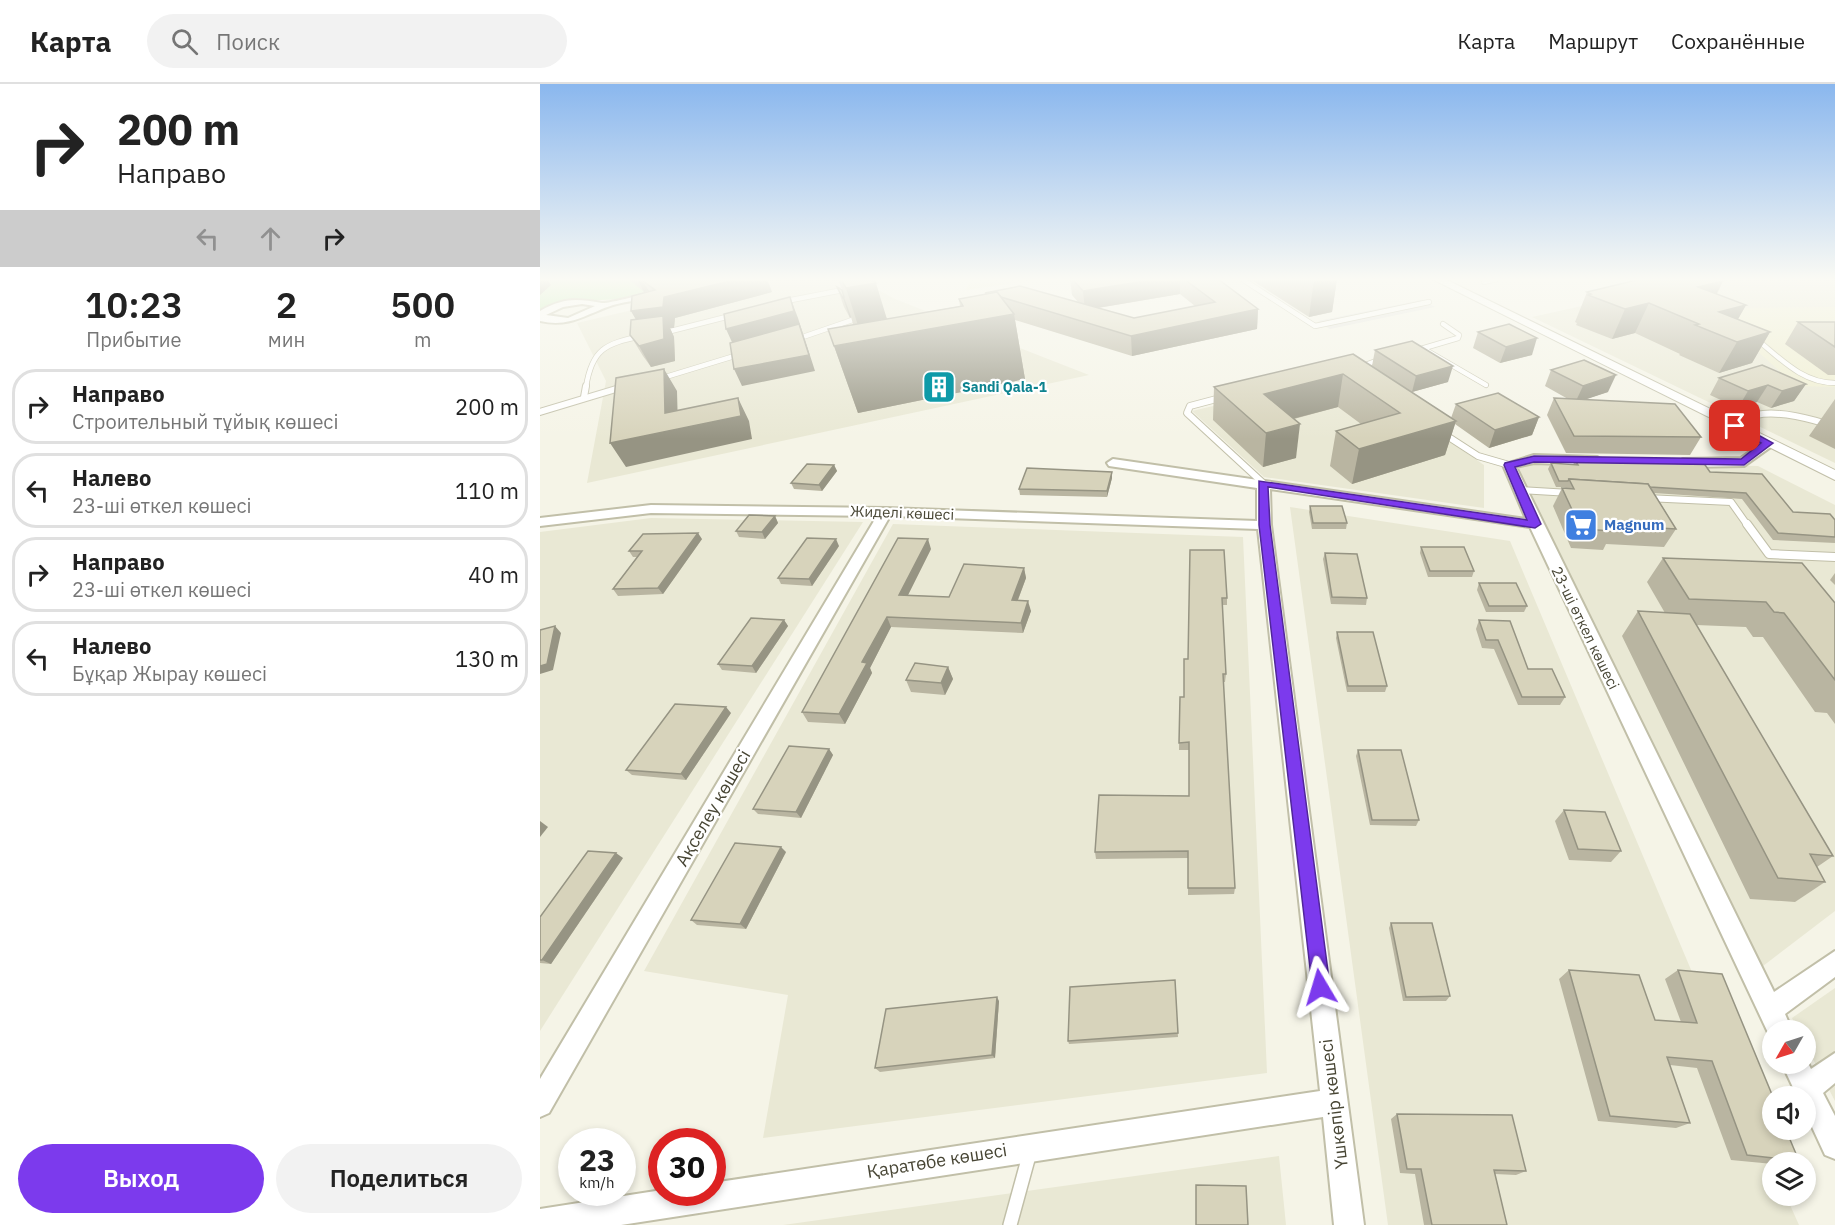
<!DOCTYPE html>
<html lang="ru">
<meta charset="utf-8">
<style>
body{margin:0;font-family:"IBM Plex Sans",sans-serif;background:#f2f2f2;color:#222;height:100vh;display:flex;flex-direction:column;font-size:22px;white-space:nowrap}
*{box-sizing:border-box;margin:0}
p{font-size:20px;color:#767676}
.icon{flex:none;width:33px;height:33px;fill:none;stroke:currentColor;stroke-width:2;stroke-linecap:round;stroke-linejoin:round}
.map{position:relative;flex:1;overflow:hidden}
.details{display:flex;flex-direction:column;background:#fff;width:540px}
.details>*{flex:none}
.guide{background:#fff;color:#222;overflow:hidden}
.needle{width:39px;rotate:231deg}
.buttons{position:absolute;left:1222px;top:936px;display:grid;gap:12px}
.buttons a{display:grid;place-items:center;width:54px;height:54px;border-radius:50%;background:#fff;box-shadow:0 3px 9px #0003;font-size:30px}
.speed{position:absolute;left:18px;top:1044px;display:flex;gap:12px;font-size:30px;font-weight:700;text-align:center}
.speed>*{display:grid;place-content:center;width:78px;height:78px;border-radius:50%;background:#fff;box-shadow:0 3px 9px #0003;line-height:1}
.speed small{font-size:15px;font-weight:400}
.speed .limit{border:9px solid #d22;background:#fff;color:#111}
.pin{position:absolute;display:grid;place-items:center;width:51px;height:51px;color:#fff;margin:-26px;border-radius:12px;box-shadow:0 3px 9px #0006}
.me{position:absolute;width:66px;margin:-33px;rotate:353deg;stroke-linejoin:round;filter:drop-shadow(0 0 4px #0008)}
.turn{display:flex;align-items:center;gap:21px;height:126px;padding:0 18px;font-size:27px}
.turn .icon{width:78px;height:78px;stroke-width:2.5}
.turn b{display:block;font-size:42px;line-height:51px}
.lanes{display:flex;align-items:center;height:57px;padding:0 18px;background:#0003;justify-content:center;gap:30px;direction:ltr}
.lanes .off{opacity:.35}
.eta{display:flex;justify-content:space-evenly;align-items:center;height:102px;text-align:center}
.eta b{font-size:36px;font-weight:600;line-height:42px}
.cta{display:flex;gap:12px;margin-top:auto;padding:12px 18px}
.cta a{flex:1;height:69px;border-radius:36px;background:#7c3aed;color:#fff;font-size:24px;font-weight:600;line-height:69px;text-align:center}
.cta a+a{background:#f2f2f2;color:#222}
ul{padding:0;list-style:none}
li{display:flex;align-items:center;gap:18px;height:75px;margin:0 12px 9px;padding:0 6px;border:3px solid #e0e0e0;border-radius:24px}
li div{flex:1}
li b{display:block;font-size:22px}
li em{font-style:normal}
header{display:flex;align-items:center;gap:36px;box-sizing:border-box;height:84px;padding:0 30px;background:#fff;border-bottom:2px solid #e0e0e0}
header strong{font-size:28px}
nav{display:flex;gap:33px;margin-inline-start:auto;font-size:21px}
.search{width:420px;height:54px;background:#f2f2f2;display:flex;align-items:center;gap:15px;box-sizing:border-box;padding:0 21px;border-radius:33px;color:#767676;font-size:22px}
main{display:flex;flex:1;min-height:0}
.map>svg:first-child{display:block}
</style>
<header>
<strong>Карта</strong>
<div class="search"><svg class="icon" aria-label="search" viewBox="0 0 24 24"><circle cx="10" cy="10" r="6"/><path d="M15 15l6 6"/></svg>Поиск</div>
<nav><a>Карта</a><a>Маршрут</a><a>Сохранённые</a></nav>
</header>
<main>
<section class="details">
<div class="guide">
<div class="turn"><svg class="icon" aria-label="right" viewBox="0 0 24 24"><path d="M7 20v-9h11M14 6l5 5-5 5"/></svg><div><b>200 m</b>Направо</div></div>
<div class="lanes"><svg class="icon off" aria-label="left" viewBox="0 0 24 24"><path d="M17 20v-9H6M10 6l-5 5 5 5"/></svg><svg class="icon off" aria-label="ahead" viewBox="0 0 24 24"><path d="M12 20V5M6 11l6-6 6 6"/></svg><svg class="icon" aria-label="right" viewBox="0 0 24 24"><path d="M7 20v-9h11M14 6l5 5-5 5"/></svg></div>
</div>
<div class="eta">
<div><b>10:23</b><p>Прибытие</p></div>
<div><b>2</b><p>мин</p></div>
<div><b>500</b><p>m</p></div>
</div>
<ul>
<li><svg class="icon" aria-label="right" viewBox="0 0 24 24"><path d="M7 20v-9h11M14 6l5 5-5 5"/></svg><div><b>Направо</b><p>Строительный тұйық көшесі</p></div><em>200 m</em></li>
<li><svg class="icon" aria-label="left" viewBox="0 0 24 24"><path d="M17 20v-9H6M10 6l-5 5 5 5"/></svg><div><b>Налево</b><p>23-ші өткел көшесі</p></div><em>110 m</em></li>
<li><svg class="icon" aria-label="right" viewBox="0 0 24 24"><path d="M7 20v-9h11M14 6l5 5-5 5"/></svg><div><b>Направо</b><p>23-ші өткел көшесі</p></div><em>40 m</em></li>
<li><svg class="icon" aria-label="left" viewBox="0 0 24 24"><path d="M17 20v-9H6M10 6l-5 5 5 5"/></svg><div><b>Налево</b><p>Бұқар Жырау көшесі</p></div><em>130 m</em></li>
</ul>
<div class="cta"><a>Выход</a><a>Поделиться</a></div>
</section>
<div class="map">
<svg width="1295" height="1141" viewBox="0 0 1295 1141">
<rect width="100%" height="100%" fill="#f5f4e7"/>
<!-- residential -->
<g fill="#e9e8d4">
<polygon points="224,195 318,195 355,215 549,291 47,399 66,297 37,239"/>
<polygon points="1164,195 1295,195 1295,379 992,233"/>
<polygon points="812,289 944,381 944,424 724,393 652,327"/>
<polygon points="1006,378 1218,382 1295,421 1295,827 1223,882 1016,469 978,384"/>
<polygon points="750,423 970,457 1233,1080 1233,1112 1246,1112 1259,1141 848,1141"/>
<polygon points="111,434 323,438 0,947 0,448"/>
<polygon points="353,440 703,453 727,989 223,1054 248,911 104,887"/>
<polygon points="1295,904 1295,1017 1266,962 1266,946 1258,946 1252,934"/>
<polygon points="739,1072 746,1141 243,1141"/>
</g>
<!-- education -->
<g fill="#efeecf">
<polygon points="431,195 503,195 426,206"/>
<polygon points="1295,223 1295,303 1256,302 1170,224"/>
</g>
<!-- green -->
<polygon fill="#beecac" points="0,195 170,195 83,215 36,217 0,225"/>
<!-- parking -->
<polygon fill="#e5e4df" points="881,216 895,223 790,245 778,237"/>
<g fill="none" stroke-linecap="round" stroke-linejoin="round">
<defs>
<g id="service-far3">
<polyline points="702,195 775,242 889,218"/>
<polyline points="944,198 957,195"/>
<polyline points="241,218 308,205"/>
<polyline points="123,249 194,231"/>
<path d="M1215 254C1240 274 1262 299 1295 299"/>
<polyline points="254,256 321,233"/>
<polyline points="884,265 946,301"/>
<polyline points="874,267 918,254 919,251 903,240"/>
<polyline points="817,284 844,274"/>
<polyline points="119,295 201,270"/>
<path d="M46 303C52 265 65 260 101 252"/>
<polyline points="81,303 86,302"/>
</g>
<g id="service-far2">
<polyline points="44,313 46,302"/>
<polyline points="684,313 650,322 647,329 723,399"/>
<polyline points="0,328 86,302"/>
<path d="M1195 342C1202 338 1209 333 1216 331 1239 326 1273 335 1295 343"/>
<polyline points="901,348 938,372 969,381"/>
<polyline points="979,406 1030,409"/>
<polyline points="1106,414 1191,418 1208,442"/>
</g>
<polyline id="service-far1" points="1207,440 1229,470 1295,473"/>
<polyline id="service" points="470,1141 490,1068"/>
<g id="minor">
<path d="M113 208 116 209V213C102 216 87 217 73 221 46 230 30 244 0 237V227C25 213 37 215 62 219 67 220 105 210 113 208ZM42 220 55 222 28 234 6 231 23 223Z"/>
<polygon points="1228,355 1234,359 1232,362 1204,382 1143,383 1137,379 1143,375 1201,374"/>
<polygon points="994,371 1057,373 1063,377 1057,381 994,379 976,383 1234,908 1295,867 1295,893 1245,930 1252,946 1233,946 1231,955 990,443 730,405 731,441 824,1141 794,1141 783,1033 81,1141 0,1141 0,1125 122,1106 122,1108 172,1108 172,1099 780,1007 718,445 350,432 9,1029 0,1033 0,995 337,432 111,429 0,442 0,434 111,421 346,424 717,437 717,404 569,382 567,379 573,375 986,435 963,381"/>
<polygon points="1295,969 1295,999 1283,1009 1295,1032 1295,1075 1285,1071 1266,1030 1266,1012 1257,1012 1242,980 1266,980 1266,975 1271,985"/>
</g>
<polygon id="tertiary" points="892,195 905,195 1295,386 1295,396"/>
</defs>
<!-- service-far3 casing -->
<use href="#service-far3" stroke="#c1bfa8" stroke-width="6"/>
<!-- service-far2 casing -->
<use href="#service-far2" stroke="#c1bfa8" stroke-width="8"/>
<!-- service-far1 casing -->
<use href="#service-far1" stroke="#c1bfa8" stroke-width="10"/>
<!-- service casing -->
<use href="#service" stroke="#c1bfa8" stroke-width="16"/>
<!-- minor casing -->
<use href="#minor" stroke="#c1bfa8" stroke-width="4"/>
<!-- tertiary casing -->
<use href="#tertiary" stroke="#c1bfa8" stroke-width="2"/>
<!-- service-far3 -->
<use href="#service-far3" stroke="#fff" stroke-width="4.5"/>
<!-- service-far2 -->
<use href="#service-far2" stroke="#fff" stroke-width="6"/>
<!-- service-far1 -->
<use href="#service-far1" stroke="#fff" stroke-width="8"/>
<!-- service -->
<use href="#service" stroke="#fff" stroke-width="13"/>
<!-- minor -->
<use href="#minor" fill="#fff" fill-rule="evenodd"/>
<!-- tertiary -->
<use href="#tertiary" fill="#fff" fill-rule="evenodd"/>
</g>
<!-- wall -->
<g fill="#b9b5a1" fill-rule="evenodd">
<polygon points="90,195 227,195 232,208 135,234 134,244 130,244 134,253 135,277 111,283 103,272 90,251 96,235 91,227 109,208 104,208 91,197"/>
<path d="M298 195H331L347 235 420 222 419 215 445 210V209L538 218 532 211 530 195H678L718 225 717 245 592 272 475 236 485 295 318 329 294 262 313 240 311 233 310 234 304 223 297 203 302 206ZM640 210 655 222 594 234 558 224Z"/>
<polygon points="710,195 797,195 792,228 769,233"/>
<polygon points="1183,197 1177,210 1206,221 1198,235 1230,248 1212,279 1179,289 1139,271 1140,270 1095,249 1072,255 1036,241 1037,239 1035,238 1047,208"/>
<polygon points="1258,238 1295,238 1295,291 1288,291 1245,260"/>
<polygon points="938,248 992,271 960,279 933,264"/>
<polygon points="835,266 908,298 872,308 911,334 916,320 999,333 992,351 949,364 915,340 905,371 812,400 790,382 796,347 821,340 798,323 754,335 756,374 723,383 673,336 674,303 832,282"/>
<polygon points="1011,286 1068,308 1046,315 1161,353 1150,371 1026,369 1007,331 1014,314 1028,315 1005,302"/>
<polygon points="1179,294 1266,300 1254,317 1231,324 1217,318 1198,324 1170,311"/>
<polygon points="1295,315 1295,365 1269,352"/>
<polygon points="1035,376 1170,388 1253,428 1295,436 1295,459 1233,456 1202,415 1114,409 1136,445 1124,463 1066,460 1063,466 1031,464 1013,422 1022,404 1026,403 1016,403 1008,385 1011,379 1033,381"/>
<polygon points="294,381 297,387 282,407 254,405 251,399"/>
<polygon points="572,388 572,394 567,413 480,411 479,405"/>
<polygon points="770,422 807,439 806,445 772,445 769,428"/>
<polygon points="235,432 238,439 225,455 199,453 196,447"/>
<polygon points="162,455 123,510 78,512 73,505 97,473 93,473 89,467"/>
<polygon points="299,462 272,502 241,500 238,494"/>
<polygon points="881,463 934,487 932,493 888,493 880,469"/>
<polygon points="391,465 368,511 409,513 484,484 486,494 478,516 491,527 483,549 351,543 330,584 332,589 305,640 268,638 262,628"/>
<polygon points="650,466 687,514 687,521 682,521 686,590 685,598 683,598 695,804 694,810 648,811 648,774 556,775 555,768 649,712 649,666 639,666 640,613 644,613 648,575"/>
<polygon points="785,469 827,514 826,521 791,520 783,475"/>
<polygon points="1123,474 1295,519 1295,640 1287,629 1275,628 1223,553 1213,553 1206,543 1156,541 1293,772 1277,783 1285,798 1255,818 1210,815 1082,552 1098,527 1125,529 1107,498"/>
<polygon points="1295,489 1295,501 1290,496"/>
<polygon points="939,499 987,522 984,528 946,528 937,506"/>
<polygon points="244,536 248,542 216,589 182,586 178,580"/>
<polygon points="939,536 988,585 1025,613 1020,621 978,621 954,565 942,564 936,545"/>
<polygon points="797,548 847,602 845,608 807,608 796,554"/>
<polygon points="408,583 413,595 405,611 371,608 366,596"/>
<polygon points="191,629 146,696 92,691 86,686"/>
<polygon points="289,665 293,671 261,734 218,730 213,725"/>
<polygon points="818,666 879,736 876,742 830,741 816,672"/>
<polygon points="1024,726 1081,767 1071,778 1029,776 1015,737"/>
<polygon points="246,768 206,845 157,841 151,836"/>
<polygon points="83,774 11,880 0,879 0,833"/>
<polygon points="851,839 910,912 906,917 863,917 849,844"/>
<polygon points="1029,886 1115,936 1141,938 1125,895 1138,886 1259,1077 1252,1078 1233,1078 1233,1080 1191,1076 1157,984 1130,981 1150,1039 1136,1044 1058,1037 1019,895"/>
<polygon points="635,896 638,953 529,960 528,957"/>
<polygon points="459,917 455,974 340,988 335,984"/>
<polygon points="857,1030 986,1087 976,1091 955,1090 967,1141 884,1141 875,1090 860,1089 851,1035"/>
</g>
<!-- shaded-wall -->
<g fill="#969483">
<polygon points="0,195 7,195 11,201 0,211"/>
<polygon points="97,195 161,195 102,196 109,207 104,208"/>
<polygon points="198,195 227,195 232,208 135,234 134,244 130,244 134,253 135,277 111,283 99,262 103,248 91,227 124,213"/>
<polygon points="617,195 640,195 640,210 545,226 543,207"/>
<polygon points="774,195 797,195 792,228 769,233"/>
<polygon points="1183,197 1168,226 1158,203"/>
<polygon points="336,199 352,252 474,230 485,295 318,329 294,262 323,257 306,204"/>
<polygon points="250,213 258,234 275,287 202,302 194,285 196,267 186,245"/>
<polygon points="304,213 311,233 310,234 303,214"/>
<polygon points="1109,219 1095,249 1072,255 1085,225"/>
<polygon points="1206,221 1189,251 1179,228"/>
<polygon points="718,225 717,245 592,272 591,252"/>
<polygon points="1230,248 1212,279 1179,289 1197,258"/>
<polygon points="997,254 992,271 960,279 966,263"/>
<polygon points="913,282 908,298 872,308 876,292"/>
<polygon points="124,285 137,307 138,345 198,314 209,337 212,355 86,383 70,359 125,329"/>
<polygon points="803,290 798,323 721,343 724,310"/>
<polygon points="1076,291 1068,308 1035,319 1043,302"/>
<polygon points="1266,300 1254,317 1231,324 1242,307"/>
<polygon points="1228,301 1217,318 1198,324 1208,307"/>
<polygon points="999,333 992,351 949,364 955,346"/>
<polygon points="916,337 905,371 812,400 819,365"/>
<polygon points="760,340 756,374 723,383 726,349"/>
<polygon points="294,381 297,387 282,407 279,401"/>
<polygon points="572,388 572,394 567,413 567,407"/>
<polygon points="235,432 238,439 225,455 222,448"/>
<polygon points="158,449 162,455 123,510 118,504"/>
<polygon points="296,455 299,462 272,502 269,495"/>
<polygon points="388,455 391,465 363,521 359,511"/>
<polygon points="484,484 486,494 474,526 472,516"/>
<polygon points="488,517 491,527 483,549 481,539"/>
<polygon points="347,533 351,543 330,584 332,589 305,640 299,630 322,578"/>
<polygon points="244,536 248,542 216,589 212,582"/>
<polygon points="15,542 21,549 13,586 0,590 0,582"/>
<polygon points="408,583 413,595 405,611 401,599"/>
<polygon points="186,623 191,629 146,696 141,690"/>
<polygon points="289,665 293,671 261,734 256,728"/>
<polygon points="0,737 8,743 0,753"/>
<polygon points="241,763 246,768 206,845 200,840"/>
<polygon points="76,769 83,774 11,880 2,876"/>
<polygon points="457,913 459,917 455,974 452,971"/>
</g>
<!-- building -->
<g fill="#d7d3bb" stroke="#969483" stroke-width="1.5">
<polygon points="105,195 198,195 124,213 123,223 91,227 92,212 115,206 102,196"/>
<polygon points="301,195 331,195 336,199 306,204"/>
<polygon points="532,195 617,195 543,207"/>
<polygon points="644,195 678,195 718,225 591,252 461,213 457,208 449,210 445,209 480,202 594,234 675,218"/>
<polygon points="1101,195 1180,195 1183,197 1158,203 1206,221 1179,228 1230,248 1197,258 1155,241 1159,240 1109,219 1085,225 1048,211 1051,210 1047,208"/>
<polygon points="297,203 302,206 304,213 303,214"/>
<polygon points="457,208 474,230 294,262 288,245 423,222 419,215"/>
<polygon points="250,213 254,227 186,245 184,230"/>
<polygon points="123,232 124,255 99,262 90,251 91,236"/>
<polygon points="1258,238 1295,238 1295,263"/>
<polygon points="259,240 269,271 194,285 190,259"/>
<polygon points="969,240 997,254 966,263 938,248"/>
<polygon points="872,257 913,282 876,292 835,266"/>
<polygon points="813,270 916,337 819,365 796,347 860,329 803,290 724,310 760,340 726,349 674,303"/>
<polygon points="1044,276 1076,291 1043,302 1011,286"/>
<polygon points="1222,281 1266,300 1242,307 1228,301 1208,307 1179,294"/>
<polygon points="124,285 125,329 198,314 201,332 70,359 76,294"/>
<polygon points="958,309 999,333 955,346 916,320"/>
<polygon points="1014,314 1135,320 1161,353 1034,352"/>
<polygon points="1035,376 1163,378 1170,388 1222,390 1253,428 1290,430 1295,436 1295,453 1238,449 1206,409 1110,403 1108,400 1029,395 1028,397 1019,397 1011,379 1038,381"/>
<polygon points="267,380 294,381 279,401 251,399"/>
<polygon points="487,384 572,388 567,407 479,405"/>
<polygon points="1029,395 1108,400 1136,445 1070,441 1073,447 1041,445 1022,404 1034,405"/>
<polygon points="770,422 802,422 807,439 773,439"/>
<polygon points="209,431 235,432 222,448 196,447"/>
<polygon points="158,449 118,504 73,505 102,467 89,467 103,450"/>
<polygon points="267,454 296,455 269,495 238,494"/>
<polygon points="358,454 388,455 359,511 409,513 424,480 484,484 472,516 488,517 481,539 347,533 322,578 327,579 299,630 262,628"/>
<polygon points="881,463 924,463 934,487 890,487"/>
<polygon points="650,466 684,466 687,514 682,514 686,590 683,590 695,804 648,804 648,767 555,768 559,711 649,712 649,658 639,659 640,613 644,613 644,575 648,575"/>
<polygon points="785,469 817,470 827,514 792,513"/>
<polygon points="1123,474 1262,479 1295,519 1295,596 1244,529 1234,528 1226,518 1149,515"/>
<polygon points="939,499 976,499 987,522 949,522"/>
<polygon points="1098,527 1150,530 1293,772 1270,770 1285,798 1238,794"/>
<polygon points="211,534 244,536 212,582 178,580"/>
<polygon points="939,536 970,537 988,585 1012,585 1025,613 982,613 958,556 946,556"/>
<polygon points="15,542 7,580 0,582 0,546"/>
<polygon points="797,548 833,548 847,602 808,602"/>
<polygon points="375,579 408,583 401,599 366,596"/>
<polygon points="135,620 186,623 141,690 86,686"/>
<polygon points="249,662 289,665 256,728 213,725"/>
<polygon points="818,666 861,666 879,736 832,736"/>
<polygon points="1024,726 1065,728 1081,767 1038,765"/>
<polygon points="195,759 241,763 200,840 151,836"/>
<polygon points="48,767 76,769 2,876 0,876 0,833"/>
<polygon points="851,839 892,839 910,912 866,913"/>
<polygon points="1029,886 1099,891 1115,936 1157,939 1138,886 1182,890 1233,1013 1233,1046 1246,1046 1259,1077 1207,1071 1172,977 1127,973 1150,1039 1070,1032"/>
<polygon points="635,896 638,949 528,957 530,903"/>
<polygon points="457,913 452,971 335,984 346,925"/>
<polygon points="857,1030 972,1031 986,1087 954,1086 967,1141 892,1141 881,1085 867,1085"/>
<polygon points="656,1101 706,1102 708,1141 656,1141"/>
</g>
<!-- sky -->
<linearGradient id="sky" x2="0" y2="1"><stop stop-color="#8ab7ee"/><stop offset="0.55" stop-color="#fafaf4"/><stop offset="1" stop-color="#fafaf4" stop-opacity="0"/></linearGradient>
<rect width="1295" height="355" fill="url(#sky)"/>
<!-- route -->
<polygon fill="#7c3aed" stroke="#51269a" stroke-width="1.5" points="1192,340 1198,340 1233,359 1204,381 994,378 975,383 1001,440 995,444 728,403 730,441 790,903 787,910 780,913 773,910 719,441 719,397 987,436 964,381 965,379 994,372 1201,375 1221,359 1192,344"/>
<!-- icons -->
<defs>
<symbol id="building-square" viewBox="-11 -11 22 22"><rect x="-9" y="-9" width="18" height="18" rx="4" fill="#0f9aa8" stroke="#fff"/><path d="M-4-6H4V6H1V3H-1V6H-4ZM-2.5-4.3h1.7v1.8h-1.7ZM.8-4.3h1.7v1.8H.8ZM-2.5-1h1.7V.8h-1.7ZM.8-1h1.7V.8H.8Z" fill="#fff"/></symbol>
<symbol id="supermarket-square" viewBox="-11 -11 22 22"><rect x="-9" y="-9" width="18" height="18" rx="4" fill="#3f7fe0" stroke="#fff"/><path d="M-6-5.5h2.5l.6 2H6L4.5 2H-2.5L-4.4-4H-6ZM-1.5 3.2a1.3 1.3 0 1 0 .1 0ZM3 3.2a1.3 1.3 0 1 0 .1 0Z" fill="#fff"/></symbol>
</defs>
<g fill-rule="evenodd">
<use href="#building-square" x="380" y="284" width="38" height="38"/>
<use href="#supermarket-square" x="1022" y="422" width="38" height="38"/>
</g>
<g text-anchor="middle" stroke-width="4.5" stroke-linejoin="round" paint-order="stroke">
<!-- far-culture labels -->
<g font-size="14" font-weight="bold" fill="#0d838f" stroke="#fff" text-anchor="start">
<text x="422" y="308">Sandi Qala-1</text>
</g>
<!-- street labels -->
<g font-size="15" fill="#484635" stroke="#fff">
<text transform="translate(362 429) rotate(2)" y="5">Жиделі көшесі</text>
<text transform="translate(1045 544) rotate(64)" y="5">23-ші өткел көшесі</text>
</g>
<!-- shop labels -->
<g font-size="15" font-weight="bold" fill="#366cbe" stroke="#fff" text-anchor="start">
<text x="1064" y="446">Magnum</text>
</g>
<!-- near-street labels -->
<g font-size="18" fill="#484635" stroke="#fff">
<text transform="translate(173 724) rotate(-60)" y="6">Ақселеу көшесі</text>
<text transform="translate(794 1020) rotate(-97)" y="6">Үшкөпір көшесі</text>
<text transform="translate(397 1077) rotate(-9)" y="6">Қаратөбе көшесі</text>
</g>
</g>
</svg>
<div class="buttons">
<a><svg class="needle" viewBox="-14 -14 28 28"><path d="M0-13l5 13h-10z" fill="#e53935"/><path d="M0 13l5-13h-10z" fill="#767676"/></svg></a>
<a><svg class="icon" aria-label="sound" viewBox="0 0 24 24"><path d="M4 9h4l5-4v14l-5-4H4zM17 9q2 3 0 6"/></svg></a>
<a><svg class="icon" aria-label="layers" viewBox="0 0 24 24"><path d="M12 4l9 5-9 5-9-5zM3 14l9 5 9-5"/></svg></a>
</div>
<div class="speed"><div>23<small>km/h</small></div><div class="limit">30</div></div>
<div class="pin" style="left:1195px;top:342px;background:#d93025"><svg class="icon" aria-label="arrive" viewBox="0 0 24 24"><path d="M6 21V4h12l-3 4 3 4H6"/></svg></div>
<svg class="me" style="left:780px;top:903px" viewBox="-20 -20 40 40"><path d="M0-17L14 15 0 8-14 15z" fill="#7c3aed" stroke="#fff" stroke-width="4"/></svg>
</div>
</main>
